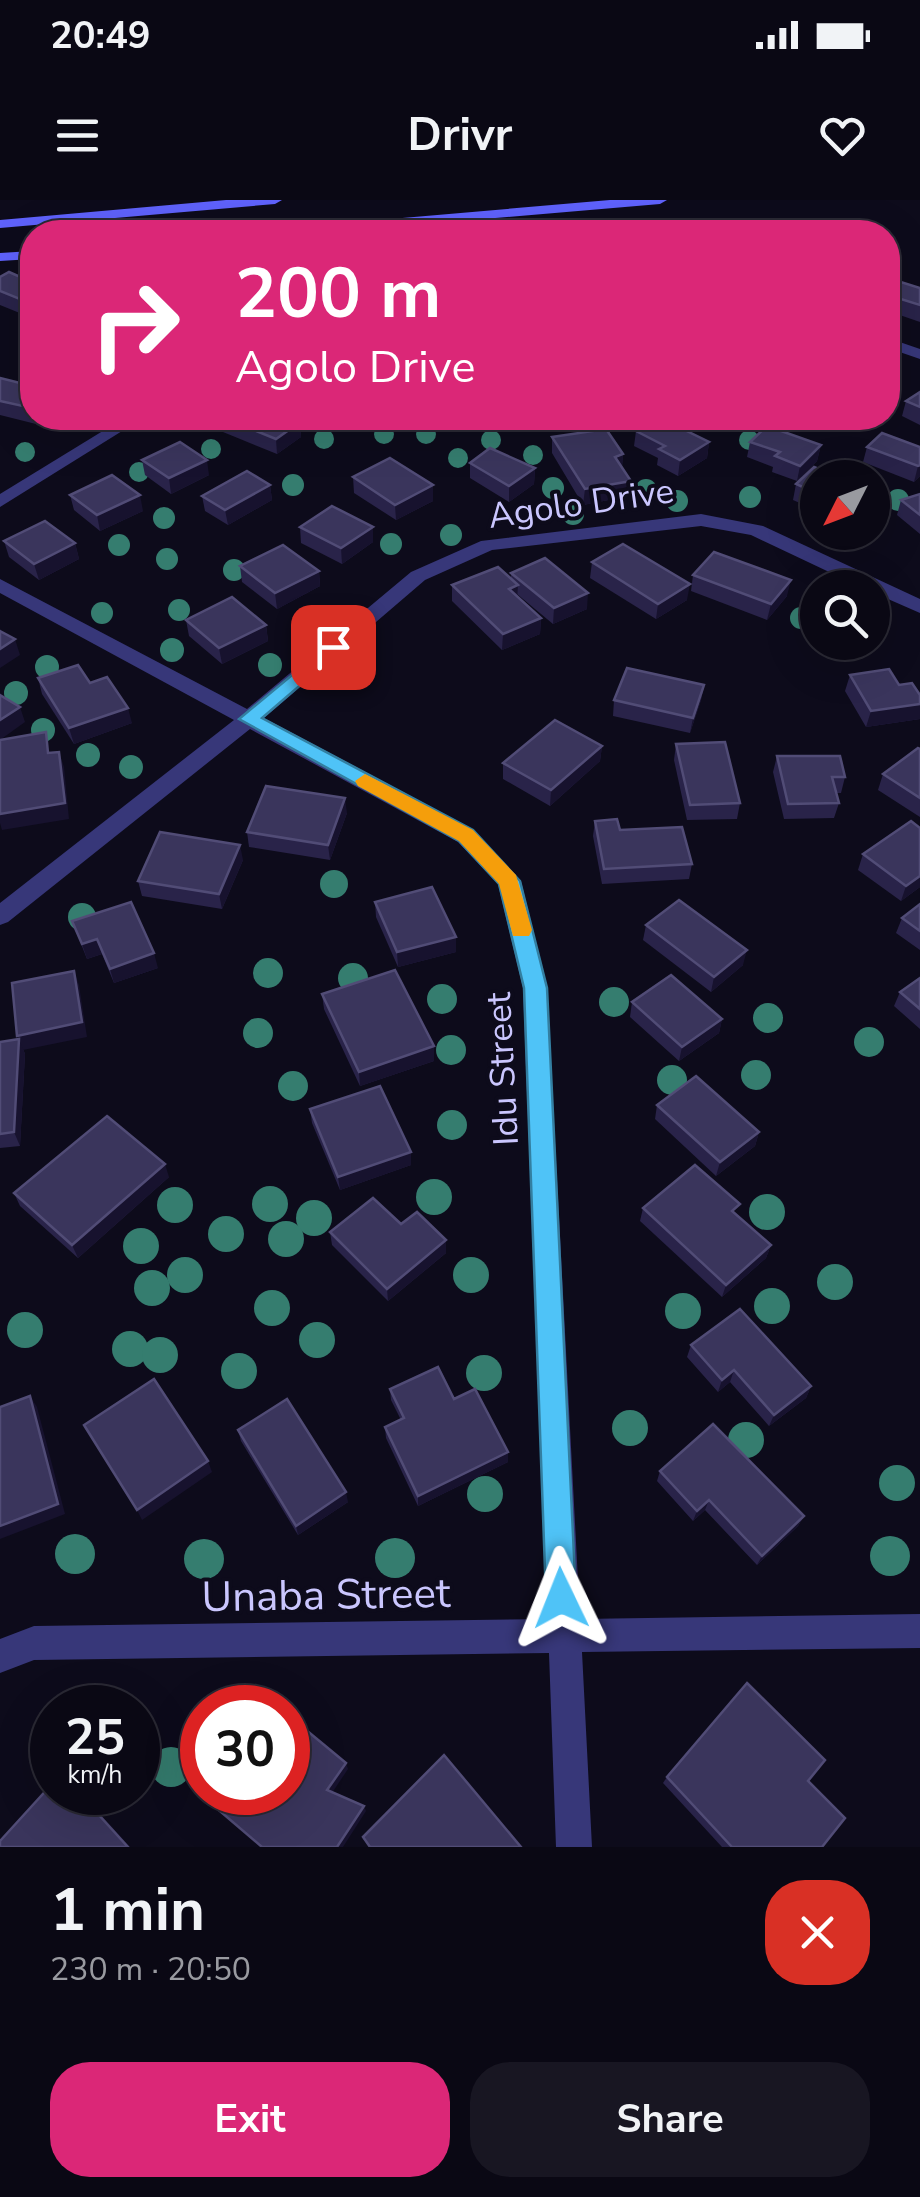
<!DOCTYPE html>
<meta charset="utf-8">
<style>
body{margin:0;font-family:"Nunito Sans",sans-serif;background:#181622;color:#f1f3f6;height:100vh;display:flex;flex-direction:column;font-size:38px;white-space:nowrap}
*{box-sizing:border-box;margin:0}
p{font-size:32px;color:#999aa0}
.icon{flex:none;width:55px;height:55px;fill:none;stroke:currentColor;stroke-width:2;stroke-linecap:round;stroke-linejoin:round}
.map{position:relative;height:1647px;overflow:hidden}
.panel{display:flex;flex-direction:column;background:#0a0814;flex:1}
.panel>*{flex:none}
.hud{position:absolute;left:20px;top:20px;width:880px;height:210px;border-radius:40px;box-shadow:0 10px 40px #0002,0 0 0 2px #2a2934;background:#db2777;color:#fff;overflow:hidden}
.needle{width:65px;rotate:228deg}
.tools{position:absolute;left:800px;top:260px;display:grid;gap:20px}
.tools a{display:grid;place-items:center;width:90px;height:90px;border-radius:50%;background:#0a0814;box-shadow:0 10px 40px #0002,0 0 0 2px #2a2934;font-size:50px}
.speed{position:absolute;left:30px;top:1485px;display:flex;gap:20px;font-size:50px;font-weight:700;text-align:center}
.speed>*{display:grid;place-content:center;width:130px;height:130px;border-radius:50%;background:#0a0814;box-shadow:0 10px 40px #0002,0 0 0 2px #2a2934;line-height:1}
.speed small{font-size:25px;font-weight:400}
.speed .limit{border:15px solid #d22;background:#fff;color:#111}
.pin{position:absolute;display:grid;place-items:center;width:85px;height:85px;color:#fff;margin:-42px;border-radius:20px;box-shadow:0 5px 15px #0006}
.me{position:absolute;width:110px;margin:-55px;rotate:358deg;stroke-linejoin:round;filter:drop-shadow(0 0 8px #0008)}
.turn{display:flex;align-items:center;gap:35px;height:210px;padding:0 50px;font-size:45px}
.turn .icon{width:130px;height:130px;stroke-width:2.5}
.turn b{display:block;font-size:70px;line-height:85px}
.round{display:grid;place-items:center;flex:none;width:105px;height:105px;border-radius:40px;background:#181622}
.summary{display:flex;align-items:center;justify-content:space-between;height:170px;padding:0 50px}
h1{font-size:60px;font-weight:700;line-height:75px}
.cta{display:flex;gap:20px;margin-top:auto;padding:20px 50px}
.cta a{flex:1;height:115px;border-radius:40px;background:#db2777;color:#fff;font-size:40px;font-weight:700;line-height:115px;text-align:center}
.cta a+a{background:#181622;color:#f1f3f6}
.status{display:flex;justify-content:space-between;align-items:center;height:70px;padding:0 50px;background:#0a0814;direction:ltr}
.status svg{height:28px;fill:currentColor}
header{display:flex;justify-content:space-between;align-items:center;height:130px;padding:0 50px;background:#0a0814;font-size:45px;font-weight:700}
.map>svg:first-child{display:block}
</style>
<div class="status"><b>20:49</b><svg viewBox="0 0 49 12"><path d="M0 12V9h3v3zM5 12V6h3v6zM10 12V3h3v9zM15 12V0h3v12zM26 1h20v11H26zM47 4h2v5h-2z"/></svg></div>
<header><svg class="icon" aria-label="menu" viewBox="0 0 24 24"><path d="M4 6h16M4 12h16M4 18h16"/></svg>Drivr<svg class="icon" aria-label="heart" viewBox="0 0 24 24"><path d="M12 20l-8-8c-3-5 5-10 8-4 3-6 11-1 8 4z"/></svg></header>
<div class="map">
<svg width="920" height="1647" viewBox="0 0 920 1647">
<rect width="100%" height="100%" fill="#0d0b1b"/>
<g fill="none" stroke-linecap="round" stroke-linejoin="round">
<!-- street -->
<g fill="#373779" fill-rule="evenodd">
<polygon points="888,138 920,149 920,159 888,148"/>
<polygon points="124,218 143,218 0,307 0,294"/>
<polygon points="701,314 763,326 920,399 920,413 872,392 872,388 863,388 751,335 701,326 492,350 425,380 264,518 474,630 521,681 547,788 580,1419 920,1414 920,1448 582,1452 592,1647 556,1647 549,1453 34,1460 0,1473 0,1439 34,1426 547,1419 523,788 498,684 458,642 250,529 8,722 0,725 0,703 234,520 0,393 0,379 247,509 411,372 481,341"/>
</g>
<!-- secondary -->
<g fill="#5f62fc" fill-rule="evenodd">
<polygon points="226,0 282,0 275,4 0,28 0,20"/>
<polygon points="610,0 667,0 660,4 331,32 279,32 286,28"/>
<polygon points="32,51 32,59 0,61 0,53"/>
</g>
</g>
<!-- trees -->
<g fill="#357d6f">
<circle cx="384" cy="234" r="10"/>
<circle cx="426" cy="234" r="10"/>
<circle cx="324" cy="239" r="10"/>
<circle cx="491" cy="240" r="10"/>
<circle cx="749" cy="240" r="10"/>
<circle cx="211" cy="249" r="10"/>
<circle cx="25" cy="252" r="10"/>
<circle cx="533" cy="255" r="10"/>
<circle cx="458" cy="258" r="10"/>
<circle cx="139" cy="272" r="10"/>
<circle cx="293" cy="285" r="11"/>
<circle cx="553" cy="288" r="11"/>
<circle cx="646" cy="290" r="11"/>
<circle cx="750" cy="297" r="11"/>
<circle cx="898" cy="300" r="11"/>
<circle cx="677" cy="301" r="11"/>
<circle cx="573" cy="314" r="11"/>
<circle cx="164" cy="318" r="11"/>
<circle cx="451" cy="335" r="11"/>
<circle cx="391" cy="344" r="11"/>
<circle cx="119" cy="345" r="11"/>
<circle cx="167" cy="359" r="11"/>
<circle cx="234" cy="370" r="11"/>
<circle cx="179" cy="410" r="11"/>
<circle cx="102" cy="413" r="11"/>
<circle cx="801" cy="418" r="11"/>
<circle cx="172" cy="450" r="12"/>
<circle cx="270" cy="465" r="12"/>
<circle cx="47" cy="467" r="12"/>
<circle cx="16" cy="493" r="12"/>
<circle cx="43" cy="530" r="12"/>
<circle cx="88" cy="555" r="12"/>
<circle cx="131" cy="567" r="12"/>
<circle cx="334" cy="684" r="14"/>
<circle cx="82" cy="717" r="14"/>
<circle cx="268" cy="773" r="15"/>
<circle cx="353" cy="778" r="15"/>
<circle cx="442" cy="799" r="15"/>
<circle cx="614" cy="802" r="15"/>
<circle cx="768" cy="818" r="15"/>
<circle cx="258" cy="833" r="15"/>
<circle cx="869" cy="842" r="15"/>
<circle cx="451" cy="850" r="15"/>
<circle cx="756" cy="875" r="15"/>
<circle cx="672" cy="880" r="15"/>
<circle cx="293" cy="886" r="15"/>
<circle cx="452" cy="925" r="15"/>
<circle cx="434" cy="997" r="18"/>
<circle cx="270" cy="1004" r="18"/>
<circle cx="175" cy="1005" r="18"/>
<circle cx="767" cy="1012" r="18"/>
<circle cx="314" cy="1018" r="18"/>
<circle cx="226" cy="1034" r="18"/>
<circle cx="286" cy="1039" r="18"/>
<circle cx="141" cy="1046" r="18"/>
<circle cx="185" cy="1075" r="18"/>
<circle cx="471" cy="1075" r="18"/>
<circle cx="835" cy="1082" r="18"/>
<circle cx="152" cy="1088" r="18"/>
<circle cx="772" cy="1106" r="18"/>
<circle cx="272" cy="1108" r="18"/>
<circle cx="683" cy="1111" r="18"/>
<circle cx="25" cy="1130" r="18"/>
<circle cx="317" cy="1140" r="18"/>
<circle cx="130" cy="1149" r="18"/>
<circle cx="160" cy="1155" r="18"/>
<circle cx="239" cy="1171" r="18"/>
<circle cx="484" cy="1173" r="18"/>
<circle cx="630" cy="1228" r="18"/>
<circle cx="746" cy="1240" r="18"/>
<circle cx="897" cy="1283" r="18"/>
<circle cx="485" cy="1294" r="18"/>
<circle cx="75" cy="1354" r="20"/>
<circle cx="890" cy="1356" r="20"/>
<circle cx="395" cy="1358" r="20"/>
<circle cx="204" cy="1359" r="20"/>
<circle cx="171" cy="1567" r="20"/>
</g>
<!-- wall -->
<g fill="#292349">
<polygon points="0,77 32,82 32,118 0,105"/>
<polygon points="888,78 920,88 920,122 888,111"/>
<polygon points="0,178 32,186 32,218 43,218 36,224 0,215"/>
<polygon points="920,192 920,225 902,216 906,201"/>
<polygon points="221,218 289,218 300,222 301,237 277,254 223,232"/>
<polygon points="636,231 709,242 707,258 678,276 657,265 658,258 634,246"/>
<polygon points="552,237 623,254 622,267 631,281 629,296 583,305 552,253"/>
<polygon points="750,242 821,245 817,261 797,281 772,272 773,267 747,257"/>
<polygon points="867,247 920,247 920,276 914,282 863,262"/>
<polygon points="142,260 209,275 171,294 145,275"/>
<polygon points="470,263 535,268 534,284 509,302 470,278"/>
<polygon points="353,277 433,301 396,320 354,293"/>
<polygon points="818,278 818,311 793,300 796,284"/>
<polygon points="270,285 272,300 228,325 205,311 202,296"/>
<polygon points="920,294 920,334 897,315 901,300"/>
<polygon points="70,295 143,311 100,331 74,310"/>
<polygon points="300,327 373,327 373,342 342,364 301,343"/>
<polygon points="4,341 75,343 79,359 39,380 9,357"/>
<polygon points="592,362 687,400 656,419 590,378"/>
<polygon points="240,366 319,371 320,386 277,409 242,382"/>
<polygon points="511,373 587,409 553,424 517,394 517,396 541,418 540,434 502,450 452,401 452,385 511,379"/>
<polygon points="693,375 787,396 767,420 691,391"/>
<polygon points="818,410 818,441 805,429 808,413"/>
<polygon points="186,420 266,425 268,441 222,464 189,436"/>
<polygon points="820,442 872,442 878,444 839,459"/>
<polygon points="850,475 920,519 866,527 845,491"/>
<polygon points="38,478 90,483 132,523 74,544 42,494"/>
<polygon points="704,485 701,500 690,533 613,516 614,500"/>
<polygon points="676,544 740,603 737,619 687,620 674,560"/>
<polygon points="602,546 600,561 550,606 503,579 503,563"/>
<polygon points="920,549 920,617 878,590 883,574"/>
<polygon points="777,556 845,577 841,593 836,593 839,603 834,618 784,619 773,572"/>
<polygon points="347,613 330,660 249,647 247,632"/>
<polygon points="595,621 620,630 692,664 689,679 602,684 593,636"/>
<polygon points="863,654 920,687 901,701 858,670"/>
<polygon points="243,660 222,709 142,696 138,681"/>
<polygon points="375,702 456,752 398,767 376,717"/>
<polygon points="920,704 920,750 896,733 902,718"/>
<polygon points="72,721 158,768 114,783 102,754 87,759"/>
<polygon points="646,725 743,765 711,792 643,740"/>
<polygon points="920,778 920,829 894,806 900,792"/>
<polygon points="322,794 434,846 434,861 360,886 324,809"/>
<polygon points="632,802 722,819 719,833 679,861 630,817"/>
<polygon points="19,839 25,854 20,946 0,948 0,842"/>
<polygon points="657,905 759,932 755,946 716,976 655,919"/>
<polygon points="310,909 411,965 340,990 312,923"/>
<polygon points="169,977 78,1058 20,1006 14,993"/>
<polygon points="643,1008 771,1045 766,1058 722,1097 640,1021"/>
<polygon points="401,1024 446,1040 446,1053 388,1101 332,1045 330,1032"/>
<polygon points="691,1145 811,1186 806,1198 769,1226 730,1182 718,1192 687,1157"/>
<polygon points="390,1189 454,1199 508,1262 418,1306 386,1238 385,1227 401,1220 391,1200"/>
<polygon points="238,1230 348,1302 298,1335 241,1241"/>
<polygon points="660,1271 804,1316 798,1326 757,1365 705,1310 693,1321 657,1281"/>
<polygon points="667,1577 808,1581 822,1647 722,1647 663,1583"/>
</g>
<!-- shaded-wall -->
<g fill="#17122e">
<polygon points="897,174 893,189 888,192 888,178"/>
<polygon points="300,222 301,237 277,254 276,239"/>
<polygon points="709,242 707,258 678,276 680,260"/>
<polygon points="821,245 817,261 797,281 800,266"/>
<polygon points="623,254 622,270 615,257"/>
<polygon points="207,260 209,275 171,294 169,278"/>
<polygon points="920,265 920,276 914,282 918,266"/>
<polygon points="535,268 534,284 509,302 509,286"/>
<polygon points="631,281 629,296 583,305 585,289"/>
<polygon points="270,285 272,300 228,325 225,310"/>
<polygon points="433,285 433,301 396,320 395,305"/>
<polygon points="884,294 880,309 872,317 872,305"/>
<polygon points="140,295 143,311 100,331 97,315"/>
<polygon points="373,327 373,342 342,364 341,348"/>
<polygon points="75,343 79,359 39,380 34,364"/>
<polygon points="319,371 320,386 277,409 275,393"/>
<polygon points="791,380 787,396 767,420 771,404"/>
<polygon points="690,384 687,400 656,419 658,404"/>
<polygon points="518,385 517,401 509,389"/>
<polygon points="588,393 587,409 553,424 554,408"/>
<polygon points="541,418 540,434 502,450 503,434"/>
<polygon points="266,425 268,441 222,464 219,448"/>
<polygon points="882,428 878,444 839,459 843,444 872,442 872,432"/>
<polygon points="15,439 20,455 0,468 0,449"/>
<polygon points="704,485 701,500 690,533 693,518"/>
<polygon points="920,504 920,519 866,527 871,511"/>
<polygon points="20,507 25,522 0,540 0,520"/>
<polygon points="128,508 132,523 74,544 69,528"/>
<polygon points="602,546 600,561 550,606 551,590"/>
<polygon points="59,552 64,567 69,619 2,630 0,623 0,614"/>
<polygon points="345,598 347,613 330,660 328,645"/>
<polygon points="240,645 243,660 222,709 219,694"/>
<polygon points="920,676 920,687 901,701 906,686"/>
<polygon points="456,737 456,752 398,767 397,752"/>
<polygon points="97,739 102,754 87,759 82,744"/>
<polygon points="747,750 743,765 711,792 714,777"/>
<polygon points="154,753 158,768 114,783 110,769"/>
<polygon points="74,771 79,785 87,837 23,850 17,836"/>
<polygon points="722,819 719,833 679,861 682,847"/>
<polygon points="19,839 25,854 20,946 14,932"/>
<polygon points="434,846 434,861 360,886 359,872"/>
<polygon points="759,932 755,946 716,976 720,962"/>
<polygon points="411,952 411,965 340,990 338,977"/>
<polygon points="165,964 169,977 78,1058 72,1045"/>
<polygon points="446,1040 446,1053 388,1101 387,1089"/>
<polygon points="771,1045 766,1058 722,1097 726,1085"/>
<polygon points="734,1170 730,1182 718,1192 722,1180"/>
<polygon points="811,1186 806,1198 769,1226 774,1215"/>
<polygon points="30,1196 37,1207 65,1314 0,1339 0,1326"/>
<polygon points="508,1252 508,1262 418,1306 418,1296"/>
<polygon points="208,1261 212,1272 142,1320 137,1310"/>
<polygon points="346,1292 348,1302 298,1335 296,1326"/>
<polygon points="709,1300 705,1310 693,1321 697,1311"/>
<polygon points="804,1316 798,1326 757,1365 762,1356"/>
<polygon points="346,1563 348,1569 330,1596 327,1590"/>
<polygon points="78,1592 80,1592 130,1647 128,1647"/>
<polygon points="364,1606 366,1611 343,1647 337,1647"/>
</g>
<!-- building -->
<g fill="#3a355c" stroke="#514c76" stroke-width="2.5">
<polygon points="693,24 726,32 686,32"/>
<polygon points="9,72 32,82 32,104 0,91 0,77"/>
<polygon points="888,78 920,88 920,105 888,95"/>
<polygon points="888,169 897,174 888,178"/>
<polygon points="0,178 32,186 32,208 0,201"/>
<polygon points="920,192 920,207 906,201"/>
<polygon points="224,218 289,218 300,222 276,239"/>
<polygon points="658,218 660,218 709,242 680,260 659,249 665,246 636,231"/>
<polygon points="767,226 821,245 800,266 775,256 780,252 750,242"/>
<polygon points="606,229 623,254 615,257 631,281 585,289 552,237"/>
<polygon points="882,233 920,247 920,265 918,266 867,247"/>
<polygon points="180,242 207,260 169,278 142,260"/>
<polygon points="490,248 535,268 509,286 470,263"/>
<polygon points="390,258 433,285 395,305 353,277"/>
<polygon points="814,267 841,278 818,278 818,294 796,284"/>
<polygon points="247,271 270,285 225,310 202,296"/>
<polygon points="112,275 140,295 97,315 70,295"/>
<polygon points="872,289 884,294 872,305"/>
<polygon points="920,294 920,315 901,300"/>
<polygon points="332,306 373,327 341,348 300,327"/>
<polygon points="45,321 75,343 34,364 4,341"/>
<polygon points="623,344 690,384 658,404 592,362"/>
<polygon points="283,345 319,371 275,393 240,366"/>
<polygon points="714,352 791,380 771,404 693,375"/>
<polygon points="545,358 588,393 554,408 511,373"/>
<polygon points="498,367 518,385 509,389 541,418 503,434 452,385"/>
<polygon points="232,397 266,425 219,448 186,420"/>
<polygon points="818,410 818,421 808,413"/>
<polygon points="872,420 882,428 872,432"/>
<polygon points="0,431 15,439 0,449"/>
<polygon points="78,465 90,483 107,477 128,508 69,528 38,478"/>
<polygon points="627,468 704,485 693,518 614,500"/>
<polygon points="889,469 899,485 912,483 920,495 920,504 871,511 850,475"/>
<polygon points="0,495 20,507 0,520"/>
<polygon points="555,520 602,546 551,590 503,563"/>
<polygon points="46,532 48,553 59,552 65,603 0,614 0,540"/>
<polygon points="725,542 740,603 690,605 676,544"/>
<polygon points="918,548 920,549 920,598 883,574"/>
<polygon points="777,556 840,556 845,577 832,577 839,603 788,604"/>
<polygon points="266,586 345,598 328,645 247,632"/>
<polygon points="617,619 620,630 682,627 692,664 604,669 595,621"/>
<polygon points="911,621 920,628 920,676 906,686 863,654"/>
<polygon points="160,632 240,645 219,694 138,681"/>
<polygon points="432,687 456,737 397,752 375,702"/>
<polygon points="679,700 747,750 714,777 646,725"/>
<polygon points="131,702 154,753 110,769 97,739 82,744 72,721"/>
<polygon points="920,704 920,731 902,718"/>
<polygon points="395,770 434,846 359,872 322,794"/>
<polygon points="74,771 82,822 17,836 12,783"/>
<polygon points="671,775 722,819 682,847 632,802"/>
<polygon points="920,778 920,809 900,792"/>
<polygon points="19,839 14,932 0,934 0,842"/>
<polygon points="696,876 759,932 720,962 657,905"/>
<polygon points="380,886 411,952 338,977 310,909"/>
<polygon points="107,916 165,964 72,1045 14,993"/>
<polygon points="695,965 740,1004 732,1011 771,1045 726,1085 643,1008"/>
<polygon points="373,998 401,1024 417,1012 446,1040 387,1089 330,1032"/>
<polygon points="740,1109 811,1186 774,1215 734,1170 722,1180 691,1145"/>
<polygon points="438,1167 454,1199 475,1189 508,1252 418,1296 385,1227 404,1218 390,1189"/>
<polygon points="154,1179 208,1261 137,1310 84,1225"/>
<polygon points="30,1196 58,1304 0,1326 0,1207"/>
<polygon points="287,1199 346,1292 296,1326 238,1230"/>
<polygon points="713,1224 804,1316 762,1356 709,1300 697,1311 660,1271"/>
<polygon points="747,1483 825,1560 808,1581 845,1618 822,1647 732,1647 667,1577"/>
<polygon points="288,1515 346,1563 327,1590 364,1606 337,1647 262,1647 214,1606 224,1592 288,1592"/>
<polygon points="444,1555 521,1647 370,1647 363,1637"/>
<polygon points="52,1584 52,1592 78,1592 128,1647 0,1647 0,1641"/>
</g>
<!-- route -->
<polygon fill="#4fc3f7" stroke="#337fa1" stroke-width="2.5" points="333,441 342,447 340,451 262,518 473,630 520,681 547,788 576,1398 571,1408 561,1412 550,1408 546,1398 524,788 499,684 459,641 239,519"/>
<!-- slow -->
<polygon fill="#f59e0b" points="365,574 473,630 516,675 532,730 529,736 513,736 499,684 459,641 358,586 355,581"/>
<g text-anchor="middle" stroke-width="8" stroke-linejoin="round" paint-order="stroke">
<!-- street labels -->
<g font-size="35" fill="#cac6fe" stroke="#0d0b1b">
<text transform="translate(581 303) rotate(-8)" y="12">Agolo Drive</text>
<text transform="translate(502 869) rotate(-93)" y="12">Idu Street</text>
</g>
<!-- near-street labels -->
<g font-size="42" fill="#cac6fe" stroke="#0d0b1b">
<text transform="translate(326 1394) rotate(-1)" y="15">Unaba Street</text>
</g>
</g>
</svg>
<div class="tools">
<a><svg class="needle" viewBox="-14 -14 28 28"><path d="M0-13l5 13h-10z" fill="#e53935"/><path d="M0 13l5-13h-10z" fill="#999aa0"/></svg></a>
<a><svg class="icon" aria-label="search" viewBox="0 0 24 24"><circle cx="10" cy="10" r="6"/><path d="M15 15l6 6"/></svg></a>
</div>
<div class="speed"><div>25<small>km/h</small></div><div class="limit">30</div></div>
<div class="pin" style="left:333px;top:447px;background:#d93025"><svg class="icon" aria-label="arrive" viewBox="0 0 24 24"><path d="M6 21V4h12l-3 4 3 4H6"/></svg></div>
<svg class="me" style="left:561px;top:1398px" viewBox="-20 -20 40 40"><path d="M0-17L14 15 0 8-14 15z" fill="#4fc3f7" stroke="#fff" stroke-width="4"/></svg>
<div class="hud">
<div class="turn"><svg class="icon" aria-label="right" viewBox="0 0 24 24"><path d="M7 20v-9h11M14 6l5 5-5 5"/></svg><div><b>200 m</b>Agolo Drive</div></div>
</div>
</div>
<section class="panel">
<div class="summary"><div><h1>1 min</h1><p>230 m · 20:50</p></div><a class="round" style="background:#d93025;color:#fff"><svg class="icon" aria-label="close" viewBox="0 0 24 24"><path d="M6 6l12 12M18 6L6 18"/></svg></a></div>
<div class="cta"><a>Exit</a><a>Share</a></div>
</section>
